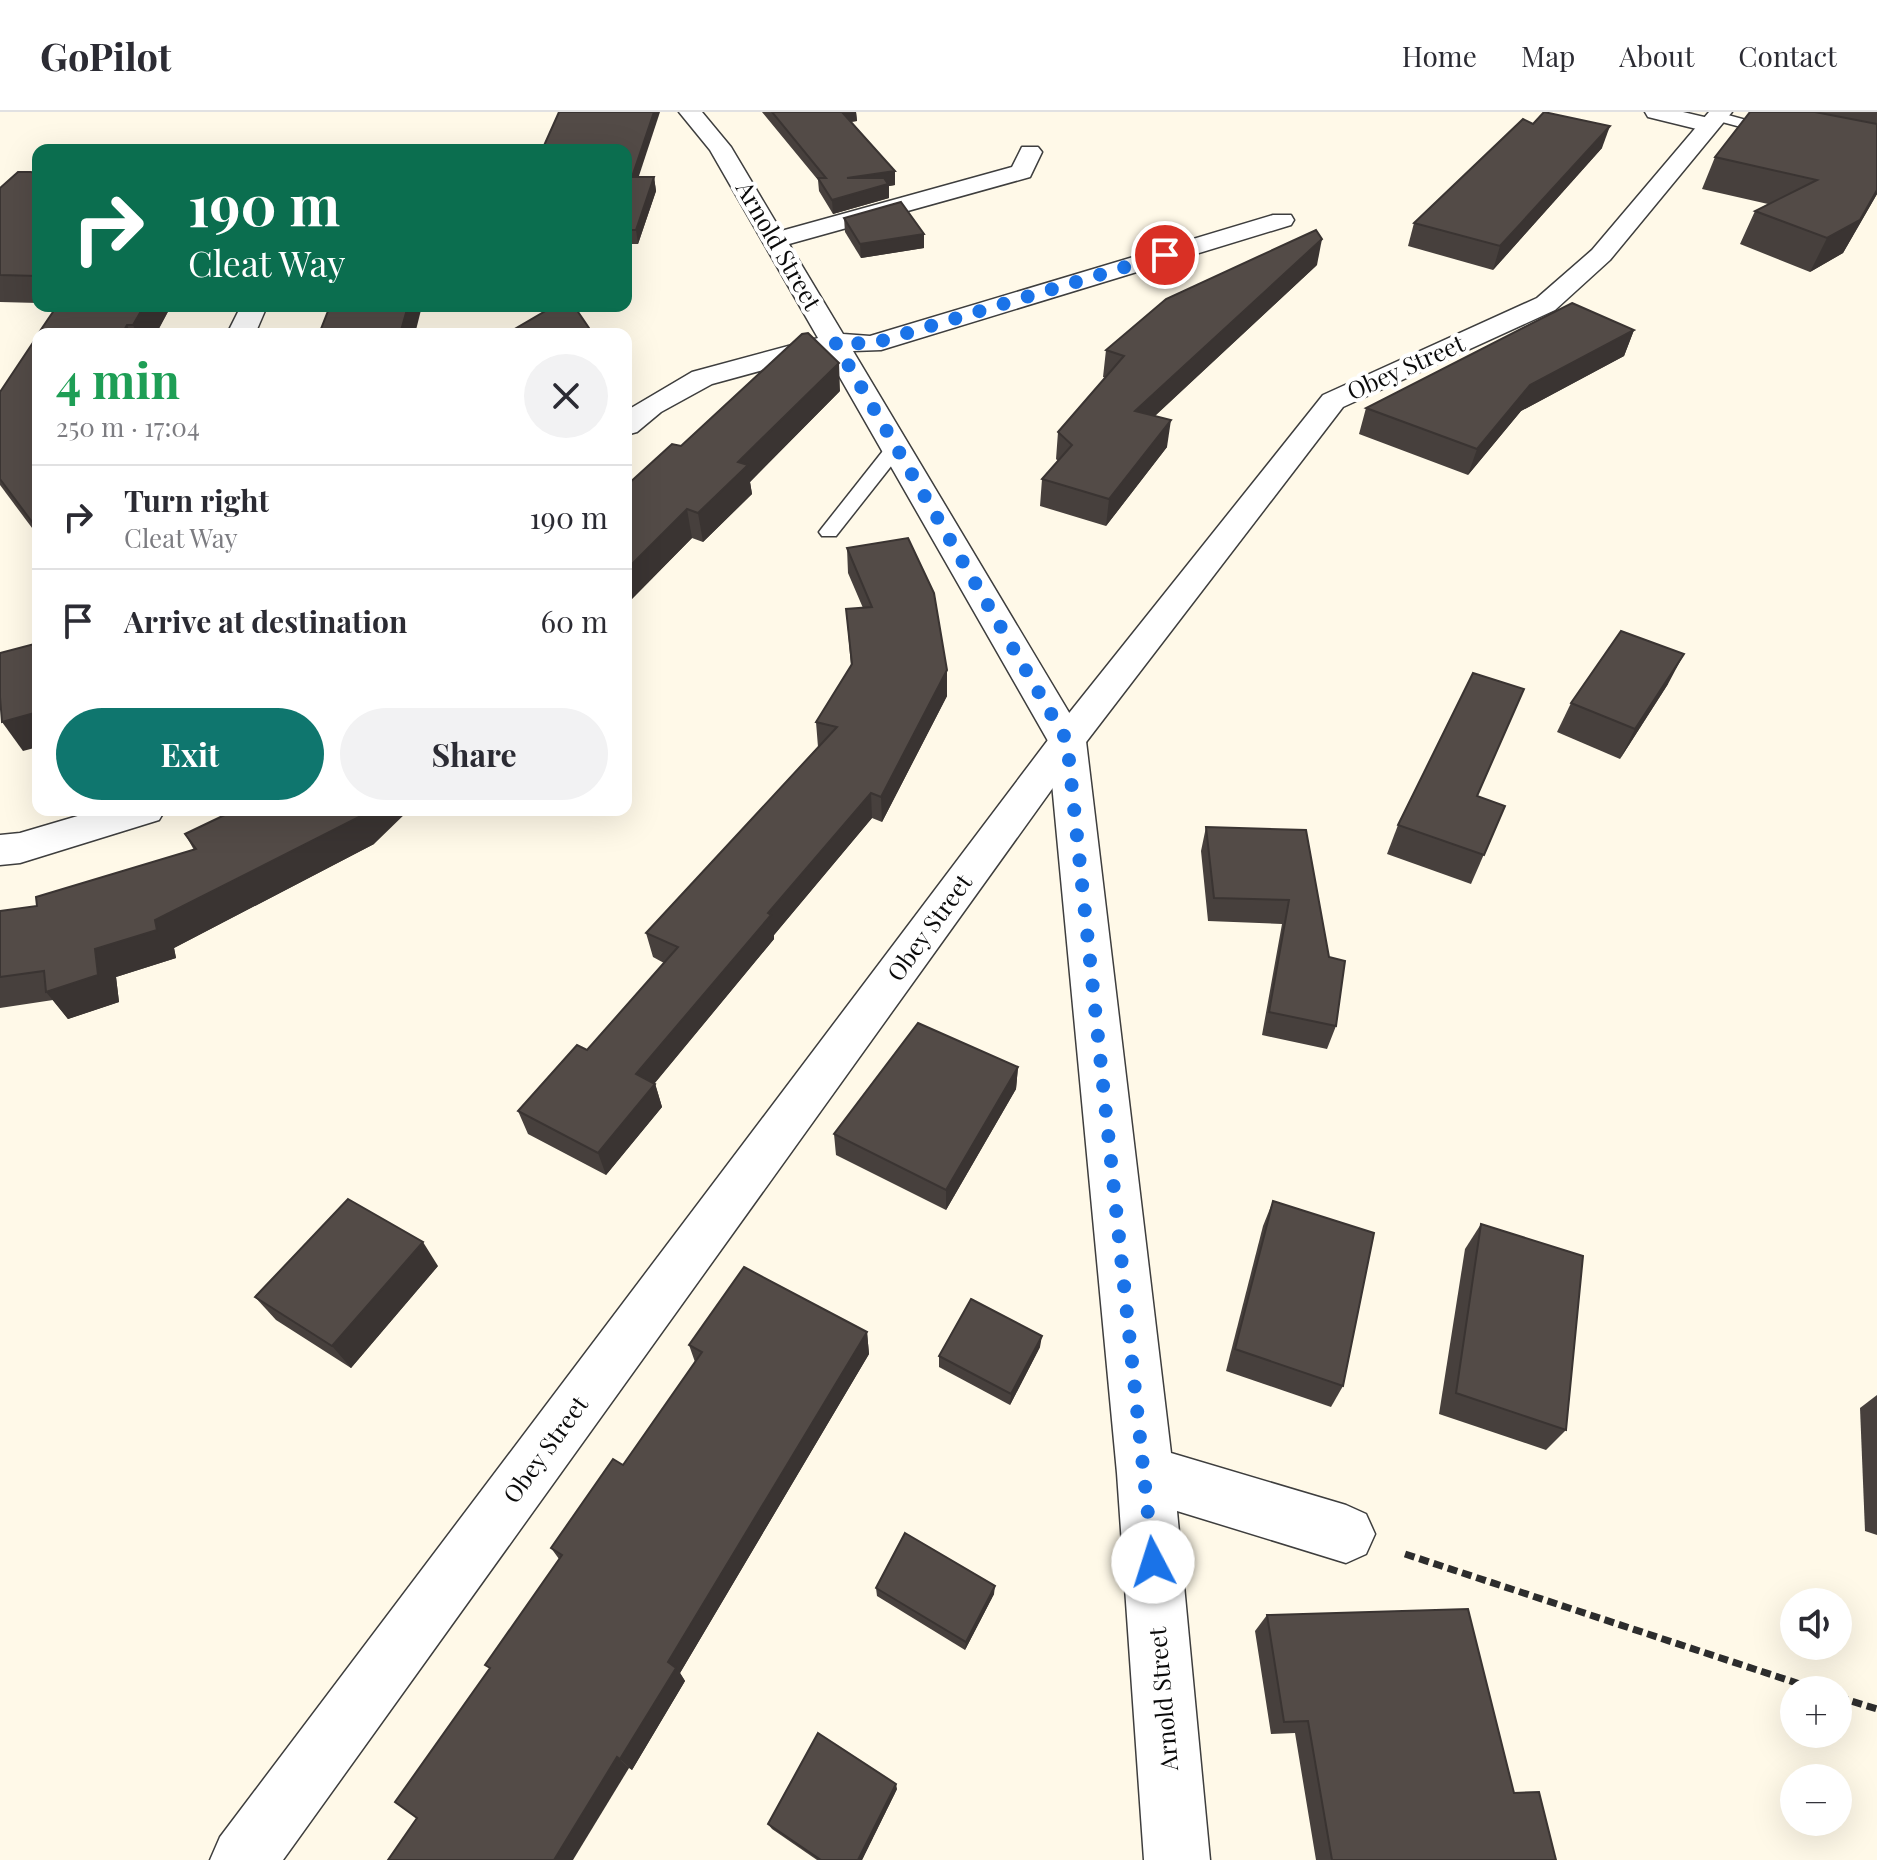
<!DOCTYPE html>
<meta charset="utf-8">
<style>
body{margin:0;font-family:"Playfair Display",serif;background:#f2f2f3;color:#2b2b33;height:100vh;display:flex;flex-direction:column;font-size:30px;white-space:nowrap}
*{box-sizing:border-box;margin:0}
p{font-size:26px;color:#7c7c81}
.icon{flex:none;width:44px;height:44px;fill:none;stroke:currentColor;stroke-width:2;stroke-linecap:round;stroke-linejoin:round}
.map{position:relative;flex:1;overflow:hidden}
.panel{position:absolute;left:32px;top:216px;width:600px;height:488px;display:flex;flex-direction:column;background:#fff;border-radius:16px;box-shadow:0 8px 32px #0002}
.panel>*{flex:none}
.guide{position:absolute;left:32px;top:32px;width:600px;height:168px;border-radius:16px;box-shadow:0 8px 32px #0002;background:#0b6e4f;color:#fff;overflow:hidden}
.fabs{position:absolute;left:1780px;top:1476px;display:grid;gap:16px}
.fabs a{display:grid;place-items:center;width:72px;height:72px;border-radius:50%;background:#fff;box-shadow:0 8px 32px #0002;font-size:40px}
.pin{position:absolute;display:grid;place-items:center;width:68px;height:68px;color:#fff;margin:-34px;border:4px solid #fff;border-radius:50%;box-shadow:0 2px 8px #0007}
.me{position:absolute;width:88px;margin:-44px;rotate:355deg;stroke-linejoin:round;filter:drop-shadow(0 0 6px #0008)}
.turn{display:flex;align-items:center;gap:28px;height:168px;padding:0 24px;font-size:36px}
.turn .icon{width:104px;height:104px;stroke-width:2.5}
.turn b{display:block;font-size:56px;line-height:68px}
.round{display:grid;place-items:center;flex:none;width:84px;height:84px;border-radius:42px;background:#f2f2f3}
.summary{display:flex;align-items:center;justify-content:space-between;height:136px;padding:0 24px}
h1{font-size:48px;font-weight:700;line-height:60px;color:#1e9e55}
.cta{display:flex;gap:16px;margin-top:auto;padding:16px 24px}
.cta a{flex:1;height:92px;border-radius:48px;background:#0f766e;color:#fff;font-size:32px;font-weight:700;line-height:92px;text-align:center}
.cta a+a{background:#f2f2f3;color:#2b2b33}
ul{padding:0;list-style:none}
li{display:flex;align-items:center;gap:24px;height:104px;padding:0 24px;border-top:2px solid #e1e1e2}
li div{flex:1}
li b{display:block;font-size:30px}
li em{font-style:normal}
header{display:flex;align-items:center;gap:48px;box-sizing:border-box;height:112px;padding:0 40px;background:#fff;border-bottom:2px solid #e1e1e2}
header strong{font-size:38px}
nav{display:flex;gap:44px;margin-inline-start:auto;font-size:28px}
.map>svg:first-child{display:block}
</style>
<header>
<strong>GoPilot</strong>
<nav><a>Home</a><a>Map</a><a>About</a><a>Contact</a></nav>
</header>
<div class="map">
<svg width="1877" height="1748" viewBox="0 0 1877 1748">
<rect width="100%" height="100%" fill="#fff9e8"/>
<g fill="none" stroke-linecap="round" stroke-linejoin="round">
<defs>
<g id="service">
<polygon points="1717,0 1783,18 1785,21 1778,25 1711,7 1711,1"/>
<polygon points="897,328 907,334 836,424 822,424 819,420 822,416 890,330"/>
</g>
<g id="minor">
<polygon points="679,0 702,0 731,35 781,119 1012,55 1022,35 1038,35 1042,40 1030,65 789,132 843,222 870,224 1273,103 1291,103 1294,108 1291,113 881,238 853,239 1086,629 1171,1341 1346,1393 1366,1402 1375,1422 1366,1442 1346,1451 1177,1399 1210,1748 1144,1748 1117,1361 1048,629 826,241 712,272 661,300 637,320 626,323 626,299 692,260 818,226 710,38"/>
<polygon points="1645,0 1683,0 1717,8 1720,13 1709,20 1648,5"/>
<polygon points="241,194 267,194 255,222 227,222"/>
<polygon points="98,698 165,698 159,708 20,751 0,753 0,723 20,721"/>
</g>
<polygon id="tertiary" points="1709,0 1732,0 1610,148 1555,198 1343,295 1080,638 283,1748 210,1748 220,1725 1054,620 1323,283 1537,186 1592,138"/>
</defs>
<!-- service casing -->
<use href="#service" stroke="#3e3e3e" stroke-width="3"/>
<!-- minor casing -->
<use href="#minor" stroke="#3e3e3e" stroke-width="3"/>
<!-- tertiary casing -->
<use href="#tertiary" stroke="#3e3e3e" stroke-width="3"/>
<!-- path -->
<g stroke="#2d2d2d" stroke-width="7" stroke-dasharray="10 5" stroke-linecap="butt">
<polyline points="1405,1442 1818,1578"/>
<polyline points="1838,1585 1877,1597"/>
</g>
<!-- service -->
<use href="#service" fill="#fff" fill-rule="evenodd"/>
<!-- minor -->
<use href="#minor" fill="#fff" fill-rule="evenodd"/>
<!-- tertiary -->
<use href="#tertiary" fill="#fff" fill-rule="evenodd"/>
</g>
<!-- wall -->
<g fill="#47403d">
<polygon points="762,0 856,0 857,9 851,10 895,59 895,73 889,74 889,86 833,102 819,79 818,68"/>
<polygon points="1750,0 1877,0 1877,82 1843,141 1810,160 1740,132 1755,99 1768,92 1702,77 1715,45"/>
<polygon points="1533,12 1602,36 1493,158 1408,134 1414,111"/>
<polygon points="626,38 638,65 654,65 656,79 638,132 626,132"/>
<polygon points="38,62 38,191 0,190 0,76"/>
<polygon points="844,106 924,136 861,146 845,120"/>
<polygon points="1317,153 1155,304 1167,335 1106,414 1040,394 1042,367 1058,349 1056,347 1058,320 1106,266 1103,265 1106,238"/>
<polygon points="171,194 156,222 38,222"/>
<polygon points="1634,218 1624,244 1521,299 1468,363 1359,322 1366,296"/>
<polygon points="38,223 38,424 0,373 0,280"/>
<polygon points="840,279 750,370 752,382 703,430 692,426 626,493 681,334"/>
<polygon points="847,436 947,558 947,584 882,710 872,706 774,823 774,827 655,971 662,995 606,1063 528,1022 518,999 587,938 664,851 653,845 646,821 818,635 816,610 851,554 846,497 863,496 848,461"/>
<polygon points="1668,572 1620,647 1557,620 1571,591"/>
<polygon points="1477,684 1505,694 1471,772 1387,742 1398,713"/>
<polygon points="1206,715 1306,718 1336,914 1327,937 1262,923 1282,812 1208,809 1201,739"/>
<polygon points="185,722 374,732 174,836 176,846 116,865 119,890 68,907 53,888 0,896 0,799 37,794 194,738"/>
<polygon points="1018,955 1016,977 946,1098 836,1043 834,1022"/>
<polygon points="1273,1089 1343,1274 1331,1295 1226,1259 1263,1114"/>
<polygon points="1481,1112 1566,1318 1546,1338 1439,1302 1465,1137"/>
<polygon points="438,1154 351,1256 276,1208 255,1185"/>
<polygon points="867,1220 869,1242 680,1561 685,1569 632,1658 629,1656 417,1706 489,1557 559,1447 551,1436 623,1353 695,1250 689,1233"/>
<polygon points="1040,1235 1010,1293 939,1255 939,1244"/>
<polygon points="1877,1283 1877,1423 1865,1419 1860,1296"/>
<polygon points="876,1476 994,1482 965,1538 877,1484"/>
<polygon points="1267,1503 1514,1681 1556,1748 1316,1748 1295,1621 1271,1622 1255,1519"/>
<polygon points="897,1677 862,1748 817,1748 772,1717 768,1712"/>
</g>
<!-- shaded-wall -->
<g fill="#3a3432">
<polygon points="654,0 660,0 634,79 632,65"/>
<polygon points="841,0 856,0 857,9 841,11"/>
<polygon points="1610,14 1602,36 1493,158 1500,134"/>
<polygon points="895,59 895,73 889,74 889,86 833,102 832,88 847,66"/>
<polygon points="654,65 656,79 638,132 636,118"/>
<polygon points="1877,78 1877,82 1843,141 1810,160 1827,126"/>
<polygon points="924,122 924,136 861,146 860,132"/>
<polygon points="1322,127 1317,153 1132,325 1135,299"/>
<polygon points="144,194 171,194 156,222 137,222 133,213"/>
<polygon points="408,194 422,194 415,222 400,222"/>
<polygon points="127,213 131,222 122,222"/>
<polygon points="589,216 590,222 581,222"/>
<polygon points="1634,218 1624,244 1521,299 1468,363 1477,337 1530,273"/>
<polygon points="839,251 840,279 750,370 752,382 703,430 698,401 738,350"/>
<polygon points="1171,308 1167,335 1106,414 1109,387"/>
<polygon points="687,397 692,426 626,493 626,458"/>
<polygon points="1684,542 1668,572 1620,647 1635,617"/>
<polygon points="947,558 947,584 882,710 881,685"/>
<polygon points="38,600 38,635 23,639 2,610"/>
<polygon points="871,681 872,706 774,823 774,827 643,985 636,962 768,801"/>
<polygon points="367,698 409,698 374,732 174,836 176,846 116,865 119,890 68,907 46,880 95,837 155,808"/>
<polygon points="1018,955 1016,977 946,1098 946,1078"/>
<polygon points="655,972 662,995 606,1063 598,1041"/>
<polygon points="423,1130 438,1154 351,1256 332,1234"/>
<polygon points="867,1220 869,1242 680,1561 685,1569 632,1658 620,1647 668,1550"/>
<polygon points="1042,1224 1040,1235 1010,1293 1011,1282"/>
<polygon points="995,1474 994,1482 965,1538 966,1530"/>
<polygon points="617,1645 629,1656 573,1748 554,1748"/>
<polygon points="896,1672 897,1677 862,1748 858,1748"/>
</g>
<!-- building -->
<g fill="#534b47" stroke="#3a3432" stroke-width="2">
<polygon points="559,0 654,0 632,65 654,65 636,118 626,118 626,38 542,38"/>
<polygon points="772,0 842,0 895,59 847,66 884,66 888,72 832,88 818,66 826,66"/>
<polygon points="1544,0 1610,14 1500,134 1414,111 1523,7 1533,12"/>
<polygon points="1750,0 1815,0 1877,12 1877,78 1860,108 1827,126 1755,99 1817,68 1715,45"/>
<polygon points="18,60 31,60 38,62 38,164 0,163 0,76"/>
<polygon points="901,90 924,122 860,132 844,106"/>
<polygon points="1316,118 1322,127 1135,299 1171,308 1109,387 1042,367 1072,333 1058,320 1124,244 1106,238 1166,187"/>
<polygon points="1572,191 1634,218 1530,273 1477,337 1366,296"/>
<polygon points="57,194 144,194 133,213 127,213 122,222 38,222"/>
<polygon points="330,194 408,194 400,222 319,222"/>
<polygon points="554,194 574,194 589,216 581,222 506,222"/>
<polygon points="808,221 839,251 738,350 748,353 698,401 687,397 626,458 626,374 672,332 681,334 802,222"/>
<polygon points="38,223 38,418 0,367 0,280"/>
<polygon points="908,426 934,481 947,558 881,685 871,681 768,801 771,803 636,962 655,972 598,1041 518,999 577,933 587,938 678,835 646,821 837,615 816,610 852,552 846,497 872,495 847,436"/>
<polygon points="1621,519 1684,542 1635,617 1571,591"/>
<polygon points="38,531 38,600 2,610 0,585 0,541"/>
<polygon points="1473,561 1524,577 1477,684 1505,694 1484,743 1398,713"/>
<polygon points="235,698 367,698 361,704 155,808 157,818 95,837 98,863 46,880 44,859 0,865 0,799 37,794 36,785 196,737 185,722"/>
<polygon points="1206,715 1306,718 1329,845 1345,849 1336,914 1269,900 1289,788 1214,786"/>
<polygon points="918,911 1018,955 946,1078 834,1022"/>
<polygon points="348,1087 423,1130 332,1234 255,1185"/>
<polygon points="1273,1089 1374,1121 1343,1274 1235,1237"/>
<polygon points="1481,1112 1583,1144 1566,1318 1456,1281"/>
<polygon points="744,1155 867,1220 668,1550 676,1556 620,1647 617,1645 554,1748 388,1748 417,1706 395,1690 490,1556 485,1553 562,1443 551,1436 613,1347 623,1353 702,1240 689,1233"/>
<polygon points="971,1187 1042,1224 1011,1282 939,1244"/>
<polygon points="905,1421 995,1474 966,1530 876,1476"/>
<polygon points="1468,1497 1514,1681 1539,1680 1556,1748 1332,1748 1308,1609 1284,1610 1267,1503"/>
<polygon points="818,1621 896,1672 858,1748 821,1748 768,1712"/>
</g>
<g fill="none" stroke-linecap="round" stroke-linejoin="round">
<!-- route -->
<polyline stroke="#1a73e8" stroke-width="14" stroke-dasharray="0 25.2" points="1153,1450 1067,629 835,230 871,232 1165,143"/>
</g>
<g text-anchor="middle" stroke-width="8" stroke-linejoin="round" paint-order="stroke">
<!-- street labels -->
<g font-size="24" fill="#0b0b0b" stroke="#fff">
<text transform="translate(778 134) rotate(60)" y="8">Arnold Street</text>
<text transform="translate(1406 256) rotate(-24)" y="8">Obey Street</text>
<text transform="translate(930 816) rotate(-54)" y="8">Obey Street</text>
<text transform="translate(546 1338) rotate(-54)" y="8">Obey Street</text>
<text transform="translate(1164 1587) rotate(-95)" y="8">Arnold Street</text>
</g>
</g>
</svg>
<div class="fabs">
<a><svg class="icon" aria-label="sound" viewBox="0 0 24 24"><path d="M4 9h4l5-4v14l-5-4H4zM17 9q2 3 0 6"/></svg></a>
<a>+</a>
<a>−</a>
</div>
<div class="pin" style="left:1165px;top:143px;background:#d93025"><svg class="icon" aria-label="arrive" viewBox="0 0 24 24"><path d="M6 21V4h12l-3 4 3 4H6"/></svg></div>
<svg class="me" style="left:1153px;top:1450px" viewBox="-20 -20 40 40"><circle r="19" fill="#fff"/><path d="M0-13L10 11 0 6-10 11z" fill="#1a73e8"/></svg>
<div class="guide">
<div class="turn"><svg class="icon" aria-label="right" viewBox="0 0 24 24"><path d="M7 20v-9h11M14 6l5 5-5 5"/></svg><div><b>190 m</b>Cleat Way</div></div>
</div>
<section class="panel">
<div class="summary"><div><h1>4 min</h1><p>250 m · 17:04</p></div><a class="round"><svg class="icon" aria-label="close" viewBox="0 0 24 24"><path d="M6 6l12 12M18 6L6 18"/></svg></a></div>
<ul>
<li><svg class="icon" aria-label="right" viewBox="0 0 24 24"><path d="M7 20v-9h11M14 6l5 5-5 5"/></svg><div><b>Turn right</b><p>Cleat Way</p></div><em>190 m</em></li>
<li><svg class="icon" aria-label="arrive" viewBox="0 0 24 24"><path d="M6 21V4h12l-3 4 3 4H6"/></svg><div><b>Arrive at destination</b></div><em>60 m</em></li>
</ul>
<div class="cta"><a>Exit</a><a>Share</a></div>
</section>
</div>
